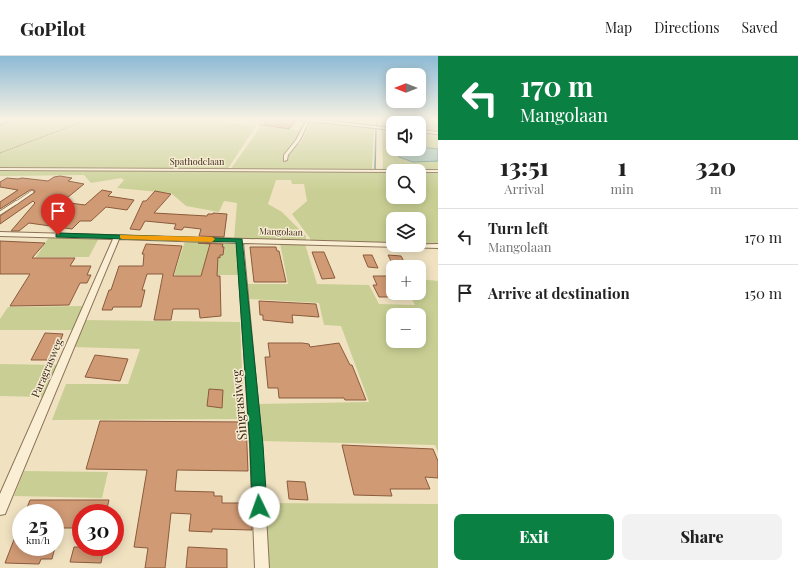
<!DOCTYPE html>
<meta charset="utf-8">
<style>
body{margin:0;font-family:"Playfair Display",serif;background:#f2f2f2;color:#222;height:100vh;display:flex;flex-direction:column;font-size:15px;white-space:nowrap}
*{box-sizing:border-box;margin:0}
p{font-size:13px;color:#767676}
.icon{flex:none;width:22px;height:22px;fill:none;stroke:currentColor;stroke-width:2;stroke-linecap:round;stroke-linejoin:round}
.map{position:relative;flex:1;overflow:hidden}
.drawer{display:flex;flex-direction:column;background:#fff;width:360px}
.drawer>*{flex:none}
.hud{background:#0b8043;color:#fff;overflow:hidden}
.needle{width:26px;rotate:270deg}
.fabs{position:absolute;left:386px;top:12px;display:grid;gap:8px}
.fabs a{display:grid;place-items:center;width:40px;height:40px;border-radius:8px;background:#fff;box-shadow:0 2px 10px #0003;font-size:20px}
.speed{position:absolute;left:12px;top:448px;display:flex;gap:8px;font-size:20px;font-weight:700;text-align:center}
.speed>*{display:grid;place-content:center;width:52px;height:52px;border-radius:50%;background:#fff;box-shadow:0 2px 10px #0003;line-height:1}
.speed small{font-size:10px;font-weight:400}
.speed .limit{border:6px solid #d22;background:#fff;color:#111}
.pin{position:absolute;display:grid;place-items:center;width:34px;height:34px;color:#fff;margin:-41px -17px;border-radius:50% 50% 50% 0;rotate:-45deg;box-shadow:0 0 4px #0007}
.pin .icon{rotate:45deg}
.me{position:absolute;width:44px;margin:-22px;rotate:357deg;stroke-linejoin:round;filter:drop-shadow(0 0 3px #0008)}
.turn{display:flex;align-items:center;gap:14px;height:84px;padding:0 16px;font-size:18px}
.turn .icon{width:52px;height:52px;stroke-width:2.5}
.turn b{display:block;font-size:28px;line-height:34px}
.eta{display:flex;justify-content:space-evenly;align-items:center;height:68px;text-align:center}
.eta b{font-size:24px;font-weight:800;line-height:28px}
.button{display:flex;gap:8px;margin-top:auto;padding:8px 16px}
.button a{flex:1;height:46px;border-radius:8px;background:#0b8043;color:#fff;font-size:16px;font-weight:800;line-height:46px;text-align:center}
.button a+a{background:#f2f2f2;color:#222}
ul{padding:0;list-style:none}
li{display:flex;align-items:center;gap:12px;height:56px;padding:0 16px;border-top:1px solid #e0e0e0}
li div{flex:1}
li b{display:block;font-size:15px}
li em{font-style:normal}
header{display:flex;align-items:center;gap:24px;box-sizing:border-box;height:56px;padding:0 20px;background:#fff;border-bottom:1px solid #e0e0e0}
header strong{font-size:19px}
nav{display:flex;gap:22px;margin-inline-start:auto;font-size:14px}
main{display:flex;flex:1;min-height:0}
.map>svg:first-child{display:block}
</style>
<header>
<strong>GoPilot</strong>
<nav><a>Map</a><a>Directions</a><a>Saved</a></nav>
</header>
<main>
<div class="map">
<svg width="438" height="512" viewBox="0 0 438 512">
<rect width="100%" height="100%" fill="#f0e2c1"/>
<!-- green -->
<g fill="#c9cf94" fill-rule="evenodd">
<polygon points="0,63 205,63 204,64 256,70 227,114 0,112"/>
<polygon points="387,63 438,63 438,77 419,75 419,67 393,67 393,72 391,72"/>
<polygon points="312,65 374,72 372,114 230,114 261,70 300,74 297,84 285,98 284,104 288,104 289,99 297,88 300,88"/>
<polygon points="382,72 393,73 393,93 419,93 419,76 438,77 438,115 383,114"/>
<polygon points="0,114 393,116 393,141 419,141 419,116 438,116 438,188 419,188 419,163 393,163 393,187 312,185 292,158 307,145 304,128 292,128 291,124 276,124 268,148 282,156 306,180 306,184 234,183 237,147 224,145 219,156 186,150 171,137 117,132 124,124 121,122 91,127 84,119 0,120"/>
<polygon points="49,181 99,182 89,201 36,201"/>
<polygon points="185,185 231,186 235,187 237,191 240,219 174,219"/>
<path d="M280 187 305 188 317 228 369 229 379 248 415 249 409 237H419V223L438 225V396L435 389 261 385 256 348 369 346 341 270 324 269 319 247 248 243 246 228H288ZM393 259H419V285H393Z"/>
<polygon points="83,250 73,274 0,274 0,263 8,251"/>
<polygon points="84,264 240,266 244,363 52,364 66,328 128,328 140,293 72,291"/>
<polygon points="0,308 58,309 43,341 0,340"/>
<polygon points="24,415 108,416 102,442 14,440"/>
<polygon points="264,447 438,448 438,512 267,512"/>
</g>
<!-- water -->
<polygon fill="#a4c2b9" stroke="#6a9187" points="419,91 438,93 438,105 413,106 399,101 397,96 393,93 419,93"/>
<g fill="none" stroke-linecap="round" stroke-linejoin="round">
<!-- stream -->
<g stroke="#6a9187" stroke-width="1.5">
<polyline points="376,63 377,69"/>
<polyline points="0,69 13,63"/>
<polyline points="375,113 376,72"/>
</g>
</g>
<!-- building -->
<g fill="#d09a75" stroke="#8b5b3c">
<polygon points="268,63 288,63 296,65 289,73 264,69"/>
<polygon points="60,120 72,122 68,125 84,128 62,146 85,149 102,134 112,136 108,140 134,144 127,154 106,151 91,165 80,165 72,173 29,167 19,175 11,175 35,147 33,145 0,168 0,160 35,136 34,134 30,134 0,153 0,146 18,134 0,131 0,126 7,122 18,123 22,122 48,125 54,121"/>
<polygon points="155,135 171,138 154,157 207,160 208,158 213,158 213,157 227,158 224,181 199,180 201,173 184,171 182,174 174,173 176,168 145,165 140,174 130,173 143,145 146,145"/>
<polygon points="0,185 45,187 32,202 75,202 70,210 91,210 87,219 91,219 87,227 80,227 69,249 10,250 30,218 0,218"/>
<polygon points="198,187 223,188 222,191 224,191 223,199 220,199 220,202 218,201 217,220 220,220 221,260 200,262 199,253 173,253 171,264 154,264 163,218 147,218 142,234 145,234 141,251 113,251 112,254 102,254 109,234 111,234 119,210 143,210 144,198 142,198 146,188 182,190 173,220 201,220 210,188"/>
<polygon points="250,191 276,191 277,195 279,195 286,226 254,226"/>
<polygon points="312,196 324,196 335,222 322,223"/>
<polygon points="363,199 372,199 378,212 368,211"/>
<polygon points="388,199 401,200 407,211 394,211"/>
<polygon points="373,220 393,220 393,241 379,241 373,229 377,229"/>
<polygon points="259,245 316,248 319,261 292,259 293,267 263,264 263,259 260,259"/>
<polygon points="45,277 63,278 53,304 31,304"/>
<polygon points="268,287 302,287 309,288 310,291 339,287 350,309 352,309 366,344 345,344 344,342 279,342 278,332 268,332 265,301 270,301"/>
<polygon points="95,299 128,303 120,325 85,321"/>
<polygon points="209,333 223,334 222,352 207,350"/>
<polygon points="100,365 246,366 248,415 177,414 175,435 214,436 214,440 222,440 222,447 251,447 252,474 212,473 212,476 189,475 191,458 171,457 165,512 145,512 148,492 134,491 147,414 86,413"/>
<polygon points="342,389 433,393 438,405 438,422 425,421 430,433 390,433 392,440 354,439"/>
<polygon points="287,425 305,426 308,444 289,443"/>
<polygon points="30,444 109,444 106,457 81,457 81,472 55,472 55,457 25,457"/>
<polygon points="20,468 21,491 55,491 52,503 41,503 39,508 5,507"/>
<polygon points="74,491 104,491 101,507 70,506"/>
<polygon points="188,491 227,493 227,512 186,512"/>
</g>
<g fill="none" stroke-linecap="round" stroke-linejoin="round">
<defs>
<polyline id="lane-far1" points="16,147 32,136"/>
<polyline id="lane" points="0,157 17,146"/>
<g id="street">
<polygon points="263,63 267,63 262,69 260,69"/>
<polygon points="295,63 311,63 393,72 393,74 309,65 300,84 288,99 287,104 284,105 284,99 296,84 306,65"/>
<polygon points="419,74 438,76 438,78 419,76"/>
<polygon points="0,112 393,114 395,115 393,115 393,116 0,114"/>
<polygon points="419,114 438,114 438,116 419,116 419,115 417,115"/>
<polygon points="0,176 393,187 393,189 438,188 438,192 243,187 262,389 269,512 255,512 250,389 237,187 119,183 5,458 0,459 0,438 113,183 0,180"/>
</g>
</defs>
<!-- lane-far1 casing -->
<use href="#lane-far1" stroke="#8b7257" stroke-width="3.5"/>
<!-- lane casing -->
<use href="#lane" stroke="#8b7257" stroke-width="4.5"/>
<!-- street casing -->
<use href="#street" stroke="#8b7257" stroke-width="2"/>
<!-- path -->
<polyline stroke="#8b7257" stroke-width="1" stroke-dasharray="1.5 1" stroke-linecap="butt" points="0,97 90,63"/>
<!-- lane-far1 -->
<use href="#lane-far1" stroke="#faefd5" stroke-width="2.5"/>
<!-- lane -->
<use href="#lane" stroke="#faefd5" stroke-width="3"/>
<!-- street -->
<use href="#street" fill="#faefd5" fill-rule="evenodd"/>
</g>
<!-- sky -->
<linearGradient id="sky" x2="0" y2="1"><stop stop-color="#8dbad5"/><stop offset="0.47" stop-color="#f8f2e3"/><stop offset="1" stop-color="#f8f2e3" stop-opacity="0"/></linearGradient>
<rect width="438" height="135" fill="url(#sky)"/>
<!-- route -->
<polygon fill="#0b8043" stroke="#07532c" points="58,177 242,183 263,389 267,451 264,456 259,458 254,456 252,451 250,389 236,186 56,181 56,178"/>
<!-- slow -->
<polygon fill="#f59e0b" points="120,179 212,181 215,183 212,186 122,183 120,182"/>
<g text-anchor="middle" stroke-width="3" stroke-linejoin="round" paint-order="stroke">
<!-- far-street labels -->
<g font-size="9" fill="#3a2a1d" stroke="#f7ecd1">
<text x="197" y="109">Spathodelaan</text>
<text transform="translate(281 176) rotate(2)" y="3">Mangolaan</text>
</g>
<!-- street labels -->
<g font-size="11" fill="#3a2a1d" stroke="#f7ecd1">
<text transform="translate(47 312) rotate(-67)" y="4">Paragrasweg</text>
</g>
<!-- near-street labels -->
<g font-size="13" fill="#3a2a1d" stroke="#f7ecd1">
<text transform="translate(239 349) rotate(-95)" y="5">Singrasiweg</text>
</g>
</g>
</svg>
<div class="fabs">
<a><svg class="needle" viewBox="-14 -14 28 28"><path d="M0-13l5 13h-10z" fill="#e53935"/><path d="M0 13l5-13h-10z" fill="#767676"/></svg></a>
<a><svg class="icon" aria-label="sound" viewBox="0 0 24 24"><path d="M4 9h4l5-4v14l-5-4H4zM17 9q2 3 0 6"/></svg></a>
<a><svg class="icon" aria-label="search" viewBox="0 0 24 24"><circle cx="10" cy="10" r="6"/><path d="M15 15l6 6"/></svg></a>
<a><svg class="icon" aria-label="layers" viewBox="0 0 24 24"><path d="M12 4l9 5-9 5-9-5zM3 14l9 5 9-5"/></svg></a>
<a>+</a>
<a>−</a>
</div>
<div class="speed"><div>25<small>km/h</small></div><div class="limit">30</div></div>
<div class="pin" style="left:58px;top:179px;background:#d93025"><svg class="icon" aria-label="arrive" viewBox="0 0 24 24"><path d="M6 21V4h12l-3 4 3 4H6"/></svg></div>
<svg class="me" style="left:259px;top:451px" viewBox="-20 -20 40 40"><circle r="19" fill="#fff"/><path d="M0-13L10 11 0 6-10 11z" fill="#0b8043"/></svg>
</div>
<section class="drawer">
<div class="hud">
<div class="turn"><svg class="icon" aria-label="left" viewBox="0 0 24 24"><path d="M17 20v-9H6M10 6l-5 5 5 5"/></svg><div><b>170 m</b>Mangolaan</div></div>
</div>
<div class="eta">
<div><b>13:51</b><p>Arrival</p></div>
<div><b>1</b><p>min</p></div>
<div><b>320</b><p>m</p></div>
</div>
<ul>
<li><svg class="icon" aria-label="left" viewBox="0 0 24 24"><path d="M17 20v-9H6M10 6l-5 5 5 5"/></svg><div><b>Turn left</b><p>Mangolaan</p></div><em>170 m</em></li>
<li><svg class="icon" aria-label="arrive" viewBox="0 0 24 24"><path d="M6 21V4h12l-3 4 3 4H6"/></svg><div><b>Arrive at destination</b></div><em>150 m</em></li>
</ul>
<div class="button"><a>Exit</a><a>Share</a></div>
</section>
</main>
